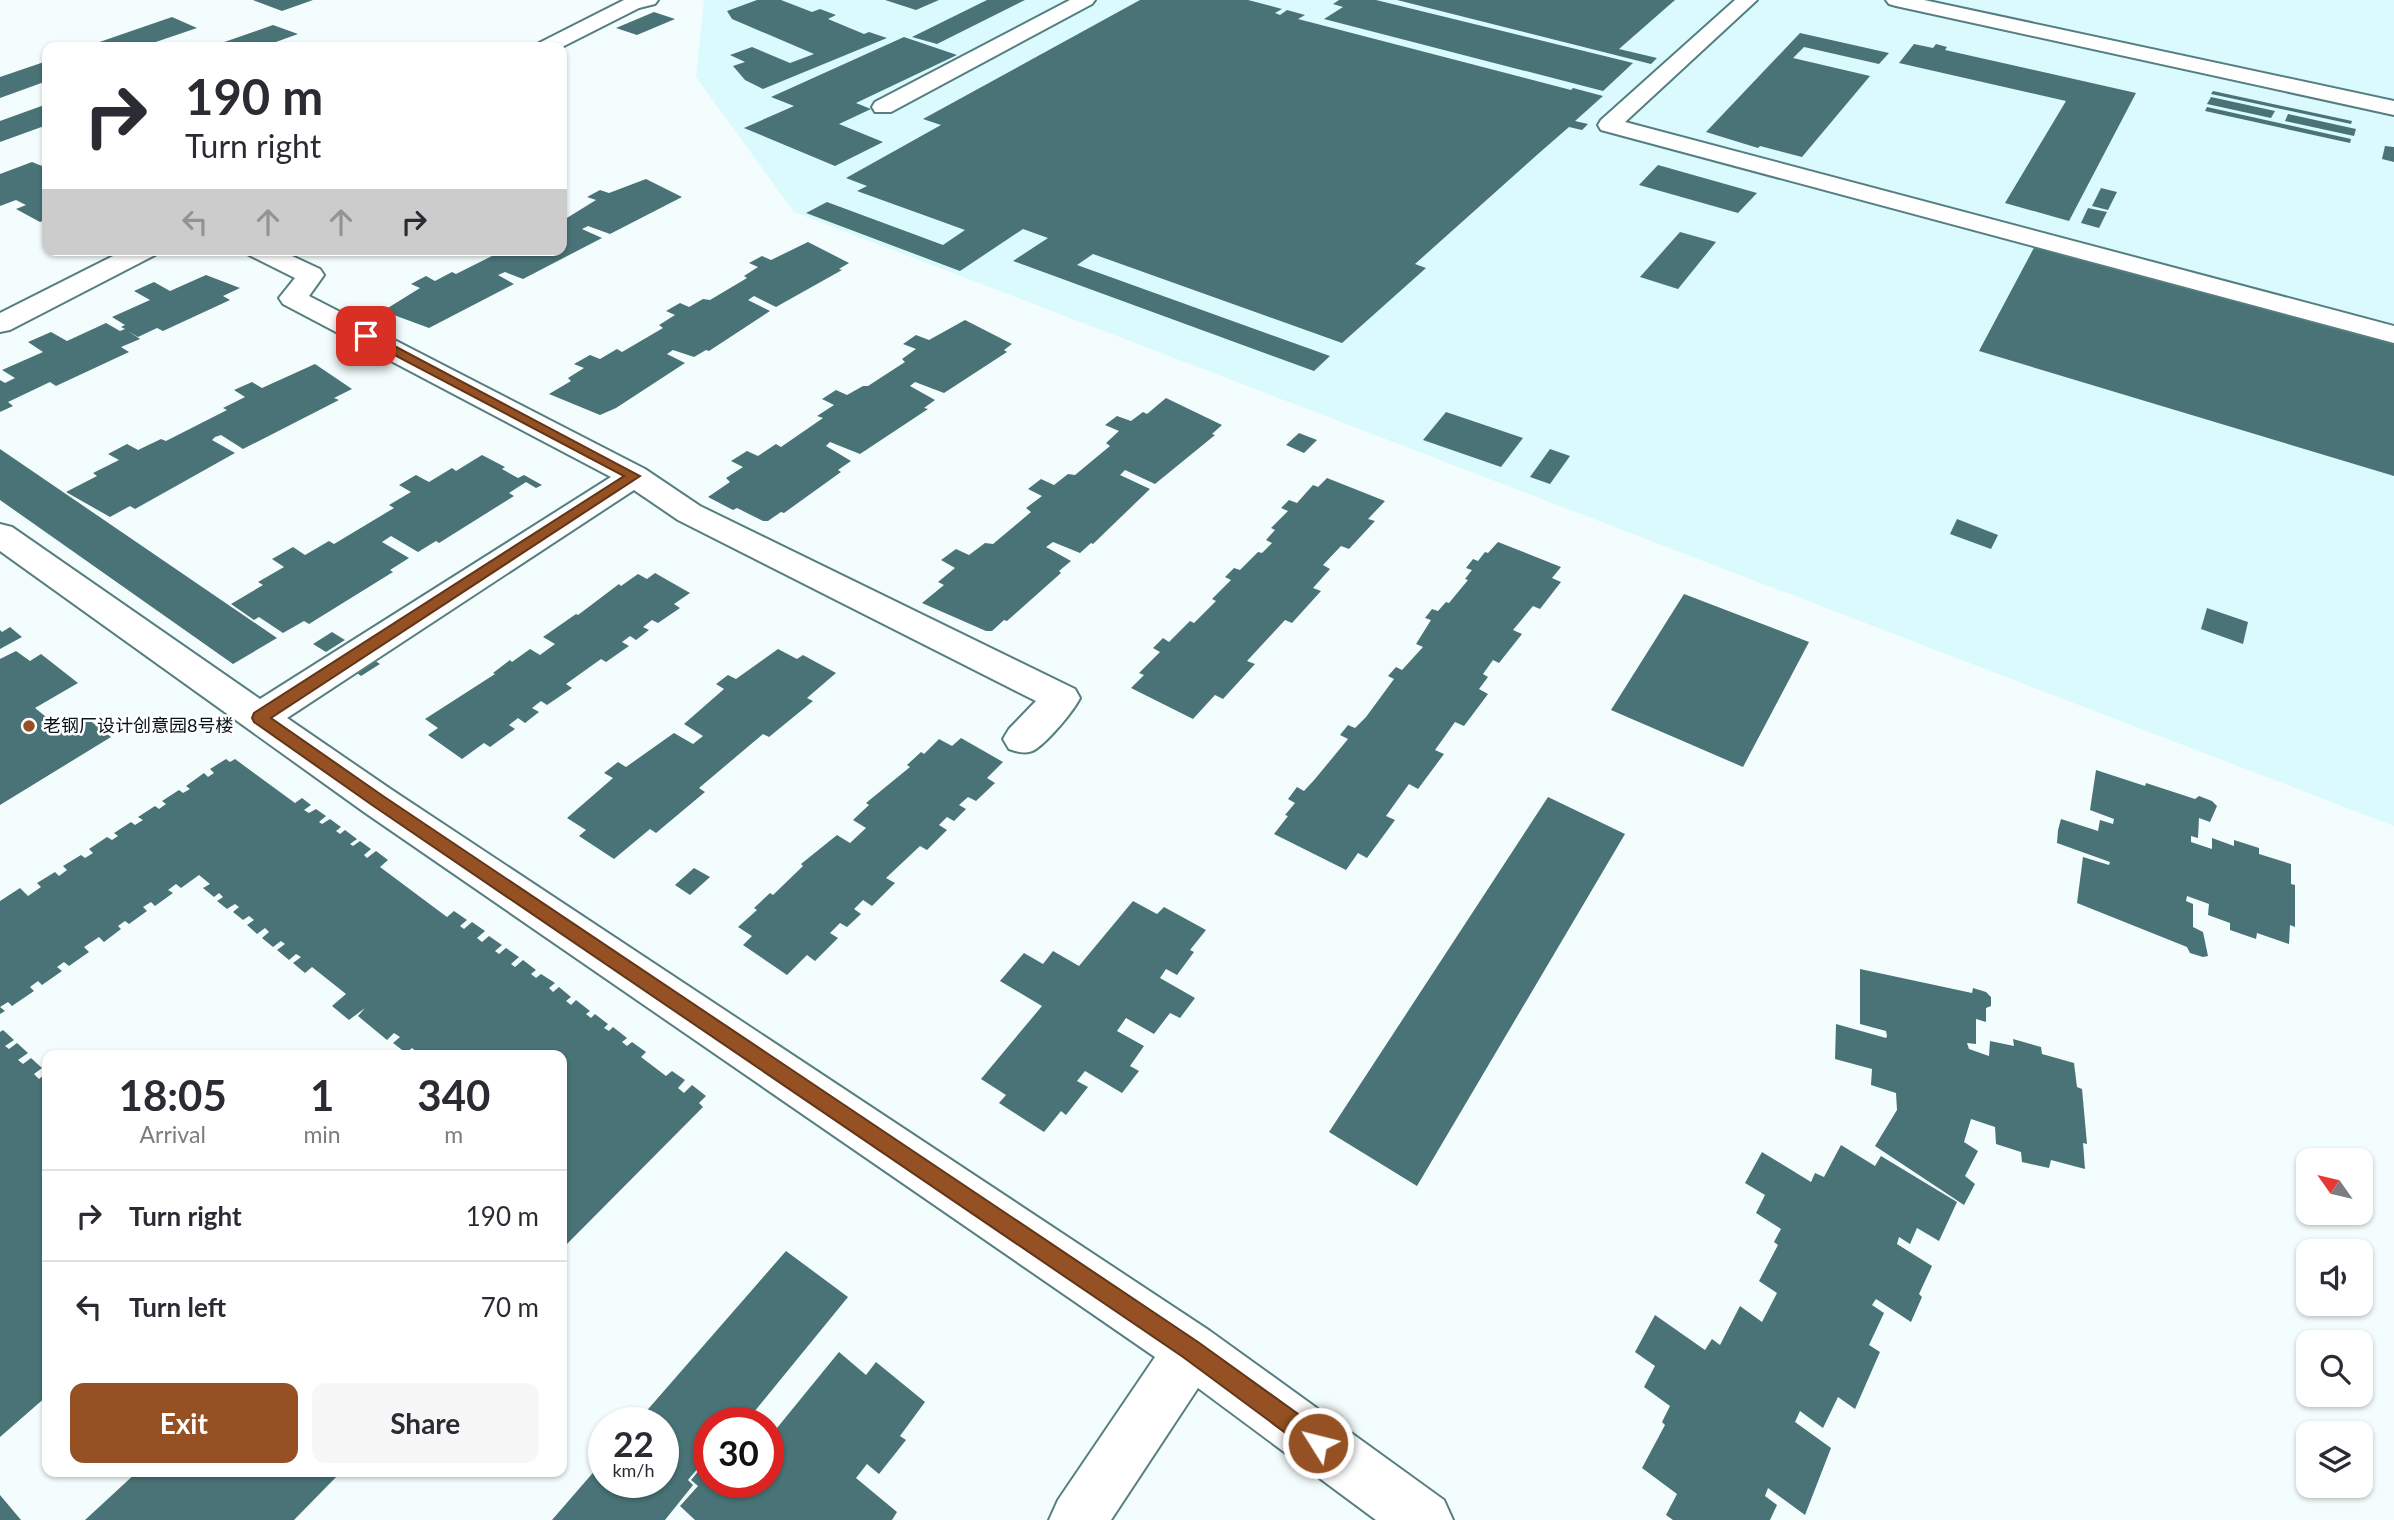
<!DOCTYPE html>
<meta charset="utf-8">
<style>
body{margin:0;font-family:Lato,"Noto Sans SC",sans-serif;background:#f7f7f7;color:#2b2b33;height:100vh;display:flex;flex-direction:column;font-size:26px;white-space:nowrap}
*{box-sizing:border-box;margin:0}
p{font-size:23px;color:#7c7c81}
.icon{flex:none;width:38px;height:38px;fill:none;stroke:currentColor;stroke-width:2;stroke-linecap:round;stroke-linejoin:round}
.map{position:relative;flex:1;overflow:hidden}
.panel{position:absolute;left:42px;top:1050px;width:525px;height:427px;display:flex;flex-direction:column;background:#fff;border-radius:14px;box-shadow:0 2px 5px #0004}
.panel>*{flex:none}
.top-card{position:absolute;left:42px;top:42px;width:525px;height:214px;border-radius:14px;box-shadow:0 2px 5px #0004;background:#fff;color:#2b2b33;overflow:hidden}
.needle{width:46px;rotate:304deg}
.buttons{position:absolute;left:2296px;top:1148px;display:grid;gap:14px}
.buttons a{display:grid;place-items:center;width:77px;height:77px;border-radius:14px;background:#fff;box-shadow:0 2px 5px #0004;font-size:35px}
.speed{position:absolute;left:588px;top:1407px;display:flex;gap:14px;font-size:35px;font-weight:700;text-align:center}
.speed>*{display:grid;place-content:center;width:91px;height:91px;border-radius:50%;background:#fff;box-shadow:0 2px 5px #0004;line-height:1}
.speed small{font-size:18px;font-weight:400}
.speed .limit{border:10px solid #d22;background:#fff;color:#111}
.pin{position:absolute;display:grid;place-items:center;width:60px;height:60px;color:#fff;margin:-30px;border-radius:14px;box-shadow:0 4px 10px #0006}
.me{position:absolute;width:77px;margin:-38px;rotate:306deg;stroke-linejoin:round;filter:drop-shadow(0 0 5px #0008)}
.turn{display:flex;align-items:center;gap:24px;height:147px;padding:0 28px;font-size:32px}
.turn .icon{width:91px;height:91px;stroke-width:2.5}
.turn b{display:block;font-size:49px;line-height:60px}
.lanes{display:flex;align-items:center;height:66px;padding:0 28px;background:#0003;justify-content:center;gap:35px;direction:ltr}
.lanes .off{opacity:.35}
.eta{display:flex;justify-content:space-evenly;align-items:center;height:119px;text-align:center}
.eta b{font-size:42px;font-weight:700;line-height:49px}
.primary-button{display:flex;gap:14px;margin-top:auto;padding:14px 28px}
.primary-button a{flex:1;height:80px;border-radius:14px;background:#955123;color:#fff;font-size:28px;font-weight:700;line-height:80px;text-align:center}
.primary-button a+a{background:#f7f7f7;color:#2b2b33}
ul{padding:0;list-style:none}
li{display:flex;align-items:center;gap:21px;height:91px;padding:0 28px;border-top:2px solid #e1e1e2}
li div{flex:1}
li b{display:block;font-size:26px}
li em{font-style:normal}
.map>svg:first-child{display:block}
</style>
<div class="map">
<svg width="2394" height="1520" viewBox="0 0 2394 1520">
<rect width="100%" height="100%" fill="#f4fdfd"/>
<!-- built -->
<polygon fill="#dafafd" points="704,0 2394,0 2394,826 794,212 696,77"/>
<!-- building -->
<g fill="#497376">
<polygon points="253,0 313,0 282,11"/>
<polygon points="757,0 781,0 812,12 820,9 836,15 828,19 864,34 869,32 887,38 763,89 745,80 733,66 745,62 730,55 752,47 790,63 814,54 732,19 727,11"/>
<polygon points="885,0 939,0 916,10"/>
<polygon points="987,0 1025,0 937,44 912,37"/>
<polygon points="1140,0 1248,0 1282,9 1275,13 1280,15 1287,10 1305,15 1298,19 1571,90 1573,88 1603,96 1575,121 1588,124 1582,130 1569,127 1538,154 1415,264 1426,268 1342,343 1093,254 1077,265 1330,356 1314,371 1013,261 1048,238 1023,229 960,271 806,213 827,202 943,245 965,230 857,191 867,186 846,178 941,125 923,119"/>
<polygon points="1339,0 1376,0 1633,63 1603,91 1324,19 1343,7 1333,4"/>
<polygon points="1397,0 1675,0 1619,49 1657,58 1651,64"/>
<polygon points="654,12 675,19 637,35 616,28"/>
<polygon points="172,17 197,28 141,47 85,47"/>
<polygon points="273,25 298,34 262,47 210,47"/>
<polygon points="1800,33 1889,53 1879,64 1804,47 1793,58 1870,76 1802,157 1760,146 1758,148 1706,132"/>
<polygon points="904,37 957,55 856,103 871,109 839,124 883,142 835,166 744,128 794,106 771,97"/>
<polygon points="1914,44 1933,48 1936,44 1947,47 1945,50 2136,93 2069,221 2005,203 2066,101 1899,63"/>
<polygon points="47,61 47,81 0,98 0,77"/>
<polygon points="2213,91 2352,121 2351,124 2211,94"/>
<polygon points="2211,97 2275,111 2271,118 2207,104"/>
<polygon points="47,104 47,125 0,142 0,121"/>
<polygon points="2207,107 2351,139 2350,143 2205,111"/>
<polygon points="2288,114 2356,129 2354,136 2285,121"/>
<polygon points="2385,146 2394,147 2394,162 2382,159"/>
<polygon points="32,162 47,168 47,219 40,222 16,209 26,205 16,200 0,206 0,174"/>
<polygon points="1658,165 1757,193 1738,213 1639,185"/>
<polygon points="646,179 682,197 610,234 588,226 582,229 602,238 523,279 505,272 498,275 514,284 429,328 383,311 420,288 411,284 426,276 435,281 452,272 456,274 500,252 497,250 562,250 562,221 596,200 587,197 600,190 609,193"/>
<polygon points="2101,188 2117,192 2108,210 2092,206"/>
<polygon points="2088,208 2107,212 2099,228 2081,223"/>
<polygon points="1680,232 1716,242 1678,289 1640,277"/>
<polygon points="808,242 849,263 839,269 842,270 776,307 754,296 748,300 770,311 709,351 706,350 694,357 673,350 667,354 685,363 616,408 600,415 549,394 571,381 568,378 584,368 574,364 590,355 600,359 617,349 622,352 663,328 659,325 675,315 666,311 680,303 689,307 703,299 710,300 747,278 744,276 758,267 749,263 762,256 771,260"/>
<polygon points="2036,244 2394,340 2394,476 1979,351"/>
<polygon points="206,275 240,288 223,296 230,300 163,331 157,328 138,337 128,331 140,339 121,347 129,352 56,386 50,382 8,402 13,406 0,412 0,380 5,383 15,378 2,370 43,352 28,342 51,332 67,341 106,323 120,331 125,329 121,327 125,325 112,317 150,300 134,291 154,282 170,291"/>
<polygon points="965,320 1012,344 1004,350 1007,352 944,393 915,382 910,386 935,400 924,408 928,409 860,454 830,442 826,446 851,461 838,470 841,472 784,513 781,512 768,521 763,521 737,508 733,510 708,497 730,482 726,478 743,467 731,461 747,451 758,456 776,444 781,447 823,418 817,416 834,405 822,399 836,390 847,395 863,386 868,386 905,362 902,359 916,349 903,344 916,335 929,340"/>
<polygon points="315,364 352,389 334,398 339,400 243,449 221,435 215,437 212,440 235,453 135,509 130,506 110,517 66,492 97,476 93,473 119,460 108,454 127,444 138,450 161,439 166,441 227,410 223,408 245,397 234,390 252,382 262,388"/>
<polygon points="1166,398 1222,425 1212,434 1215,435 1155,484 1125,470 1120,475 1150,489 1093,544 1091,543 1080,553 1053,542 1046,547 1071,561 1059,571 1061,573 1007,621 1004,620 992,631 986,631 922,603 944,585 938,582 955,568 941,560 956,549 969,555 985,543 993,544 1031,512 1026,508 1042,496 1028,489 1041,479 1054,485 1068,474 1075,475 1110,446 1106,443 1119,431 1105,425 1117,416 1131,421 1143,412 1147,414"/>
<polygon points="1446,412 1523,438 1501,467 1423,440"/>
<polygon points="1299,433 1317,440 1304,453 1286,445"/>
<polygon points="0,449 277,638 233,664 0,500"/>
<polygon points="1550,449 1570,456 1550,484 1530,477"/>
<polygon points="482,455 505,467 502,469 518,478 524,475 542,485 536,488 526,482 509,493 514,496 439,543 436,541 418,552 391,536 382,542 409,558 390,570 393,572 309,624 304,621 283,633 259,617 254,620 231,604 263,585 258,582 284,567 272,559 293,547 305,555 329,541 334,544 394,508 389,505 411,492 399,485 416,475 429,482 452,468 456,471"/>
<polygon points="1327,478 1385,501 1368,519 1375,521 1349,549 1341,546 1323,565 1330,569 1313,588 1321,591 1292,623 1285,620 1247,661 1255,664 1223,699 1215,695 1193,719 1131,688 1144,675 1139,673 1160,652 1153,648 1163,638 1169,642 1190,621 1194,623 1216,601 1212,599 1231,580 1225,577 1234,568 1240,570 1258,552 1262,553 1272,543 1266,540 1275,530 1271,528 1288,511 1281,508 1289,500 1297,503 1313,485 1318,487"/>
<polygon points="1957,519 1998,535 1991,549 1950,534"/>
<polygon points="1498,542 1561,567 1552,578 1561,582 1540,609 1533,606 1513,630 1522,634 1499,663 1493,660 1483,674 1488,677 1479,689 1488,694 1464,726 1455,722 1435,750 1444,754 1418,789 1409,784 1386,816 1395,820 1367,858 1358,853 1346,870 1274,834 1288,816 1285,815 1295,803 1288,799 1297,787 1304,791 1315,779 1348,739 1340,735 1348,725 1355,728 1366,717 1394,679 1388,676 1396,667 1402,670 1423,647 1416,644 1431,620 1425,618 1432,609 1438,611 1446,602 1449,603 1468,580 1465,579 1472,570 1466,568 1473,559 1478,561 1485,552 1488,553"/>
<polygon points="655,573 690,593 674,604 680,608 658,623 652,620 643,627 649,630 636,640 630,636 622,642 629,646 606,662 601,659 566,684 572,688 547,705 541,701 532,708 539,712 525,723 518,718 509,725 515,729 490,747 484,743 462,759 428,735 438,728 425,719 495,674 493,673 510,660 512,662 530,649 540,655 555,644 543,637 576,614 578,615 619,584 621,586 638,574 647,579"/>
<polygon points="1684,594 1809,642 1743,767 1611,710"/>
<polygon points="2207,608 2248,622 2243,644 2201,629"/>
<polygon points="10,627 22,637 0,649 0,630 2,632"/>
<polygon points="332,632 345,640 326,652 313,644"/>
<polygon points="778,649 797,659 803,655 836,673 807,698 813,701 769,737 763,734 699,788 705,792 656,833 650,829 614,859 579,836 586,830 567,818 613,778 604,773 618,762 626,767 674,733 693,744 703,736 684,724 724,689 716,684 728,675 736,679"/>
<polygon points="16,651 30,661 41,654 78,683 35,708 66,733 88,719 111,737 0,805 0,659"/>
<polygon points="371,658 380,664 361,676 352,669"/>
<polygon points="961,738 1003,762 987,778 995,783 976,801 968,797 959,805 966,809 954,821 947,817 939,825 947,830 927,850 920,846 886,878 895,883 872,906 863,900 854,909 861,914 847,927 840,923 830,933 838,938 815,961 807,955 787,975 743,945 752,936 738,927 757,910 754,908 770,893 773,895 803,866 801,864 837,835 850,843 866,828 853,820 869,805 866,803 910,767 907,765 921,752 924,754 939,739 952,746"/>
<polygon points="226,759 230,762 235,759 295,803 302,798 311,805 304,810 309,813 316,809 326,816 319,822 322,824 330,819 341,827 336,831 340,834 345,830 357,839 350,844 353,846 360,841 371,849 364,855 367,858 376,851 388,860 380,867 447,917 454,911 467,920 460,926 464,929 472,922 485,931 477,938 482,942 489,936 502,945 495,951 499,954 506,948 519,957 511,964 515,967 523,960 536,970 531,974 536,978 541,974 555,983 549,988 553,992 559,987 571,997 566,1001 571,1005 576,1000 590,1011 586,1014 591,1018 595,1014 608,1024 604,1028 609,1031 613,1027 627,1038 622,1042 627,1046 632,1042 646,1052 641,1057 666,1076 672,1071 685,1080 678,1088 684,1093 692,1085 706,1096 699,1103 703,1107 562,1249 562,1055 413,1055 417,1052 412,1048 406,1053 393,1043 400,1037 394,1033 387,1040 358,1016 365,1008 349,1020 332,1006 346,994 312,967 305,973 293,963 301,957 296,954 289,960 277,950 285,944 281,941 273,947 262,938 269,932 265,928 257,934 247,925 254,920 249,916 243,920 233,912 239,907 235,904 227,909 217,901 223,897 219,893 214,897 203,888 210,884 199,875 181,888 176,884 168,890 173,893 155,906 151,902 143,907 147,911 129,924 125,921 118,926 121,929 104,942 99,937 84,947 89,952 69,966 64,962 57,967 62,971 42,985 38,981 30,987 34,991 12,1006 8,1002 0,1007 5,1011 0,1014 0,901 20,888 28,896 41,887 37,883 55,872 59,876 67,870 63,866 81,855 85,858 93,853 89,849 107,837 112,840 118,836 114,833 131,822 135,825 143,820 138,817 155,806 159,809 166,804 162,801 179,790 183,793 190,789 186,786 204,773 208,777 214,773 210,769"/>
<polygon points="2096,770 2145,786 2146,783 2195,799 2199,796 2212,801 2217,806 2210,822 2199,818 2198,838 2191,836 2191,842 2212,849 2212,838 2234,846 2234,840 2259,848 2259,854 2291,864 2291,884 2295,885 2295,927 2290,925 2289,944 2257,933 2256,939 2230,930 2230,923 2208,915 2209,904 2187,896 2186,901 2193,904 2193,927 2203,932 2208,956 2203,957 2190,953 2187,947 2077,903 2083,857 2109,865 2110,862 2057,843 2058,830 2061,819 2098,831 2100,820 2113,824 2114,819 2090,810"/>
<polygon points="1548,797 1625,834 1417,1186 1329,1132"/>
<polygon points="694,868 710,877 690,895 675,885"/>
<polygon points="1133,901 1157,914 1164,907 1206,930 1190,950 1194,952 1177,975 1166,969 1160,978 1195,998 1180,1018 1170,1013 1154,1034 1126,1018 1117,1031 1144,1046 1130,1066 1139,1071 1122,1093 1085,1071 1077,1081 1088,1087 1066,1115 1061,1111 1044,1132 999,1103 1006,1095 981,1079 1042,1006 1000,981 1024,953 1043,964 1053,951 1079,966"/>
<polygon points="1860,969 1972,993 1973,988 1986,992 1991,997 1991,1006 1986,1008 1986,1022 1976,1019 1976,1044 1967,1043 1969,1049 1989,1056 1990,1041 2014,1046 2013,1039 2041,1047 2042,1054 2074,1063 2077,1087 2082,1089 2087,1144 2083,1143 2085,1169 2051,1160 2049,1168 2022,1162 2021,1152 1996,1144 1995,1127 1971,1119 1964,1142 1978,1151 1965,1176 1975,1184 1964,1205 1875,1146 1897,1110 1896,1093 1871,1085 1872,1069 1835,1059 1836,1024 1886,1038 1887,1036 1886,1031 1860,1024"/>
<polygon points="3,1030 14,1040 5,1046 9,1049 17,1043 28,1053 18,1060 23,1064 31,1058 42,1068 34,1074 39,1079 47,1072 47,1396 0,1437 0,1032"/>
<polygon points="1841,1145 1875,1166 1881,1156 1957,1202 1939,1241 1917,1228 1910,1244 1899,1237 1897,1244 1932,1266 1919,1294 1922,1297 1911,1322 1876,1299 1872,1305 1884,1313 1869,1345 1880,1352 1855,1409 1838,1397 1823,1428 1800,1411 1795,1422 1831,1448 1805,1515 1768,1488 1765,1496 1777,1505 1770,1520 1673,1520 1666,1515 1677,1494 1642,1468 1665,1425 1662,1422 1670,1406 1644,1387 1655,1366 1635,1352 1655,1315 1705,1350 1712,1339 1720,1345 1740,1306 1762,1322 1777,1293 1759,1281 1778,1245 1774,1242 1781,1229 1756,1213 1765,1195 1745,1183 1762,1152 1811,1182 1815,1173 1824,1177"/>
<polygon points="786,1251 848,1297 745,1423 709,1423 709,1455 688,1480 693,1485 665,1520 552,1520 604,1460 604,1482 663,1482 663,1423 636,1423"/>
<polygon points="839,1352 866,1375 876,1362 925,1402 900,1436 906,1440 879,1474 867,1464 856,1478 897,1512 892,1520 695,1520 680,1506 698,1486 691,1480 709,1458 709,1482 768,1482 768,1439"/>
<polygon points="137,1472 341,1472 294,1520 85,1520"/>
<polygon points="0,1495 21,1520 0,1520"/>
</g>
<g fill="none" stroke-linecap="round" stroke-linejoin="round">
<defs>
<g id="minor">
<polygon points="624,0 658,0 655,4 639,8 562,47 536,47 539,43"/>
<polygon points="1070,0 1095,0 1092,4 891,112 875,112 872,107 875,102"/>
<polygon points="1735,0 1757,0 1625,122 2394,326 2394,343 1601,130 1598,125 1601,120"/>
<polygon points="1886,0 1924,0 2394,101 2394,115 1896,6 1889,4"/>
<polygon points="125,250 159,250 155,255 10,330 0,332 0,313"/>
<path d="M245 250H279L320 269 324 275 309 296 645 469 700 506 1075 689 1080 698C1073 712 1049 740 1036 749 1027 755 1018 752 1009 749L1003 739 1009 729 1036 701 678 520 634 490 287 718 392 790 1210 1331 1444 1500 1453 1520H1376L1198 1388 1111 1520H1049L1058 1500 1155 1357 364 812 0 551V524L12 527 260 699 611 477 283 304 279 298 295 278 249 255Z"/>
</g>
</defs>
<!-- minor casing -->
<use href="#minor" stroke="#557e81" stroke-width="4"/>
<!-- minor -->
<use href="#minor" fill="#fff" fill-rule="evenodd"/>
</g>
<!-- route -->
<polygon fill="#955123" stroke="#613517" stroke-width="2" points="362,333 370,333 640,476 271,718 383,796 1198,1342 1326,1434 1329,1443 1326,1451 1318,1454 1310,1451 1183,1357 372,805 254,722 252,718 254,713 624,476 362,338"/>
<!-- markers -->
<circle fill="#955123" stroke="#fff" stroke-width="2.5" cx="29" cy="726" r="7"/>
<g text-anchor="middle" stroke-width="5" stroke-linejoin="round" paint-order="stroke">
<!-- poi labels -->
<g font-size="18" fill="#041416" stroke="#fff" text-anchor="start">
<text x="43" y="732">老钢厂设计创意园8号楼</text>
</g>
</g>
</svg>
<div class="buttons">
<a><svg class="needle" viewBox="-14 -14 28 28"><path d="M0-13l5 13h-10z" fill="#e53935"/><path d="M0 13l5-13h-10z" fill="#7c7c81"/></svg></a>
<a><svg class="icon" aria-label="sound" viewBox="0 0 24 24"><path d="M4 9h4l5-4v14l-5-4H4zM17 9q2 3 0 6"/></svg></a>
<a><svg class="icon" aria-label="search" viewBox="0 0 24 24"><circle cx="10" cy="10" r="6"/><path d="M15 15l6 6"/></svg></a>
<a><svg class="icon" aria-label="layers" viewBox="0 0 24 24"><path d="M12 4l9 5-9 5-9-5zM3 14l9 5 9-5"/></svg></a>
</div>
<div class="speed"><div>22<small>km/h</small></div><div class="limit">30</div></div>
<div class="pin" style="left:366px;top:336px;background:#d93025"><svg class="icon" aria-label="arrive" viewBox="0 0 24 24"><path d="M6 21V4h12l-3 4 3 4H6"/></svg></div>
<svg class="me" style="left:1318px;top:1443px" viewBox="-20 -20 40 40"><circle r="17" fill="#955123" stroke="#fff" stroke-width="3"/><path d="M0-11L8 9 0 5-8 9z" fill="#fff"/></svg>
<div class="top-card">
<div class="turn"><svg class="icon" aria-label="right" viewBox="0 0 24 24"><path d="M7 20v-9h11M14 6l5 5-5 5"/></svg><div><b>190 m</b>Turn right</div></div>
<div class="lanes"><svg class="icon off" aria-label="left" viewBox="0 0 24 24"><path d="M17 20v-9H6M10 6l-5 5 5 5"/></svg><svg class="icon off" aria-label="ahead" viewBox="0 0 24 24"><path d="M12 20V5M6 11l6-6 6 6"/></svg><svg class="icon off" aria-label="ahead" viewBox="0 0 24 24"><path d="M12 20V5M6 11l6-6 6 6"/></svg><svg class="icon" aria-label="right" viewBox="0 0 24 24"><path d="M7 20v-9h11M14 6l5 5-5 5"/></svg></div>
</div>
<section class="panel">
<div class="eta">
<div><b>18:05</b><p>Arrival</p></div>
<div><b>1</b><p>min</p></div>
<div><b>340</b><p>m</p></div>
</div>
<ul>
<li><svg class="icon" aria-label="right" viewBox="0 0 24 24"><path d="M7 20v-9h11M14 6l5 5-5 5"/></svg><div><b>Turn right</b></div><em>190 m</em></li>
<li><svg class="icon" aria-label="left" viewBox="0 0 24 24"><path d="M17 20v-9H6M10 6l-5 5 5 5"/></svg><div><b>Turn left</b></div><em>70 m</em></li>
</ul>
<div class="primary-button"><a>Exit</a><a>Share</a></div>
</section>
</div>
